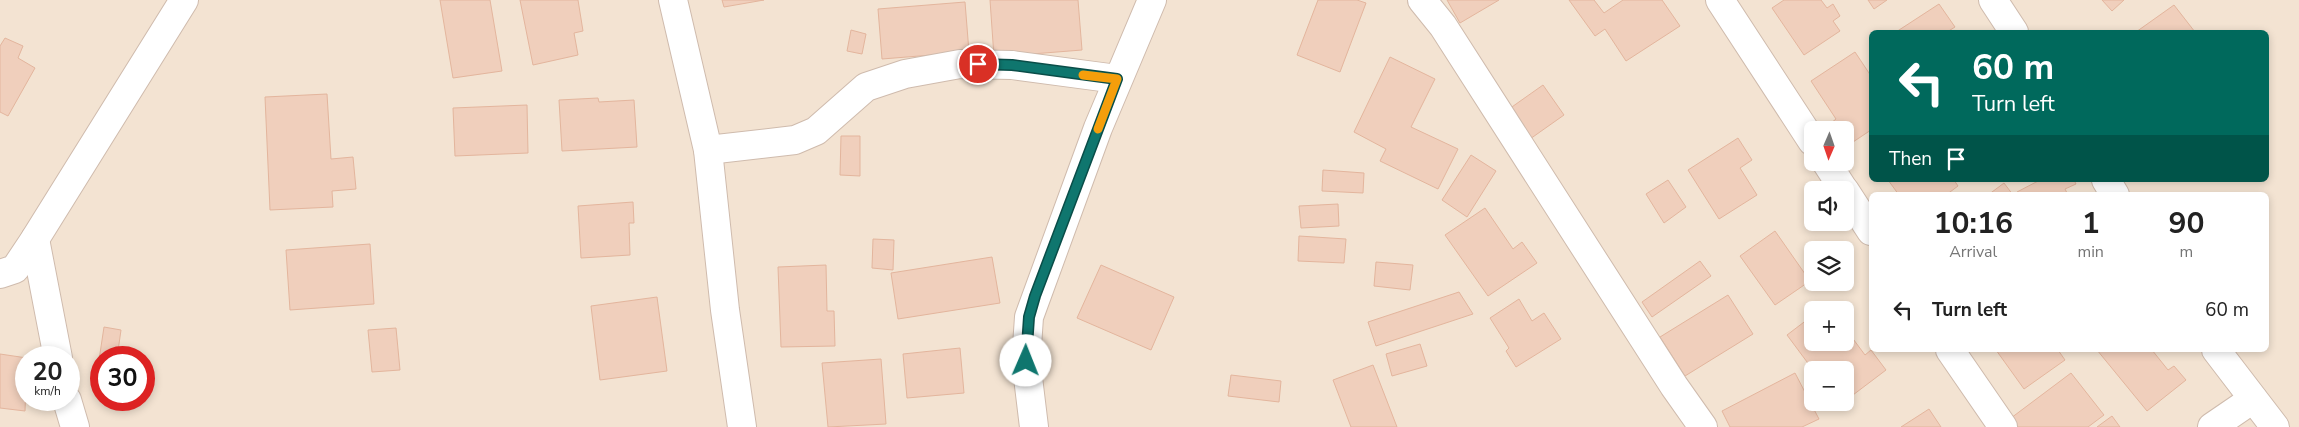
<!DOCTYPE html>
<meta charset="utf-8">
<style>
body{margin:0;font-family:"Nunito Sans",sans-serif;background:#f6f6f6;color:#222;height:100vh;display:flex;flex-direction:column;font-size:19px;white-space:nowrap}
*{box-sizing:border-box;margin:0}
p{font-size:16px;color:#767676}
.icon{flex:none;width:28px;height:28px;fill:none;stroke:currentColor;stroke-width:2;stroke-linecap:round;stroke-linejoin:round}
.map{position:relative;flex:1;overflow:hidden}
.panel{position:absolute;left:1869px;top:192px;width:400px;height:160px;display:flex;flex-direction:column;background:#fff;border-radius:8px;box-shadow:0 2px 8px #0003}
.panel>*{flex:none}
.top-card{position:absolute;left:1869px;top:30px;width:400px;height:152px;border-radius:8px;box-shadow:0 2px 8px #0003;background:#00695c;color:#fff;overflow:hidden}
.needle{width:32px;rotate:182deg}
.fabs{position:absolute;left:1804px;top:121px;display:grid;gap:10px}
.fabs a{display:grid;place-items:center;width:50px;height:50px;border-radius:8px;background:#fff;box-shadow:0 2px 8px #0003;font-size:25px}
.speed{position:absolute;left:15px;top:346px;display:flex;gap:10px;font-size:25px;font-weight:700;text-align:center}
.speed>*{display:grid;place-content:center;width:65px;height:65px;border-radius:50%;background:#fff;box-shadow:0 2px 8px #0003;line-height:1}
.speed small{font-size:12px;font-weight:400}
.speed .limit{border:8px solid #d22;background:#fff;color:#111}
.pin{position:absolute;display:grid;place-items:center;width:42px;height:42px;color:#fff;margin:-21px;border:2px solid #fff;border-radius:50%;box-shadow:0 1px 5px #0007}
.me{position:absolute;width:55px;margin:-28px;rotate:1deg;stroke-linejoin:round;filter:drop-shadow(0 0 4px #0008)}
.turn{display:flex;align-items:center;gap:18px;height:105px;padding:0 20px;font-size:22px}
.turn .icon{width:65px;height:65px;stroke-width:2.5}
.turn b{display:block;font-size:35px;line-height:42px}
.then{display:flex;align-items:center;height:48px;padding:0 20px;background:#0003;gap:10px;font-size:19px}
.eta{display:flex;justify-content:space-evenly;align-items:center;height:85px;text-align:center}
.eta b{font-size:30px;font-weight:700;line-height:35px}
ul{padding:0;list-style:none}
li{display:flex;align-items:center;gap:15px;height:65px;padding:0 20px}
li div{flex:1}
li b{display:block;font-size:19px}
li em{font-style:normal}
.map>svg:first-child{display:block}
</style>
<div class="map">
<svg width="2299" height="427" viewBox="0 0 2299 427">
<rect width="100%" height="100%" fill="#fcf2e4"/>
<!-- residential -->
<path fill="#f3e3d2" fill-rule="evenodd" d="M0 0H2299V427H0ZM1871 32H2266V180H1871ZM1812 130H1845V162H1812ZM1812 190H1845V222H1812ZM1871 195H2266V350H1871ZM1812 250H1845V282H1812ZM1812 310H1845V342H1812ZM26 358H69V400H26ZM101 358H144V400H101ZM1812 370H1845V402H1812Z"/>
<!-- building -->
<g fill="#f0cfbc" stroke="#e3b59d">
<polygon points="440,0 490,0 502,71 453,78"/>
<polygon points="520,0 578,0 583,31 574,33 578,55 533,65"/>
<polygon points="722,0 764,0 724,7"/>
<polygon points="990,0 1078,0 1082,50 994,57"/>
<polygon points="1318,0 1357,0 1366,3 1340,72 1297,55"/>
<polygon points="1447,0 1499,0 1460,23"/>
<polygon points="1569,0 1594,0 1604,13 1623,0 1662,0 1680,26 1626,61 1605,29 1595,36"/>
<polygon points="1784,0 1821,0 1827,8 1833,4 1840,16 1833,21 1840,31 1804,55 1772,8"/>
<polygon points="1868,0 1887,0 1874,9"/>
<polygon points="2102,0 2124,0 2112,11"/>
<polygon points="965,2 969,52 882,59 878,9"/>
<polygon points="1939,4 1955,27 1947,32 1896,32"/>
<polygon points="2174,5 2195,32 2136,32"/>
<polygon points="851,30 866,34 862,54 847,51"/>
<polygon points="5,38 23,46 18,58 35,68 8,116 0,112 0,46"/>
<polygon points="1855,52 1871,76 1871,130 1847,146 1845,143 1845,130 1836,130 1831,123 1836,119 1811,81"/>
<polygon points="1390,57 1435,79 1411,127 1458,149 1438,189 1380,161 1386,149 1354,132"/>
<polygon points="1543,85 1564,115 1530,139 1509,109"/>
<polygon points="327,94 331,159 353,157 356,189 332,191 333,207 270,210 265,97"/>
<polygon points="598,98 599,102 634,100 637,147 562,151 559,100"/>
<polygon points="527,105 528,153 455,156 453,108"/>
<polygon points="841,136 860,136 860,176 840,175"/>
<polygon points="1738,138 1752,160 1740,168 1757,195 1719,219 1688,170"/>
<polygon points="1471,155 1496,171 1467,217 1442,200"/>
<polygon points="1323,170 1364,173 1363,193 1322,191"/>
<polygon points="1668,180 1686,207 1664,223 1646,194"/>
<polygon points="1888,180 1954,180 1958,186 1946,195 1899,195"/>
<polygon points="2040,180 2074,180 2076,184 2065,189 2068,195 2019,195 2017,192"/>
<polygon points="2004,183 2013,195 1988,195"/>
<polygon points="633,202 634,223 629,223 630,255 581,258 578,206"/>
<polygon points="1338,204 1339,226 1301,228 1299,206"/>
<polygon points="1485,208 1513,249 1522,242 1537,263 1488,296 1445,235"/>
<polygon points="1775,231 1810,281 1775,305 1740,256"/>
<polygon points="1299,236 1346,239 1344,263 1298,261"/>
<polygon points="873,239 894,240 893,270 872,268"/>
<polygon points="370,244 374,304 290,310 286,250"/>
<polygon points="992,257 1000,303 898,319 891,273"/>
<polygon points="1700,261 1711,276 1652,317 1642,302"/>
<polygon points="1376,262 1413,265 1410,290 1374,286"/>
<polygon points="826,265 827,311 834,311 835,346 781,347 778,267"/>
<polygon points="1101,265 1174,297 1151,350 1077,318"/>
<polygon points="1459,292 1473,314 1376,346 1368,322"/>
<polygon points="1728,295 1753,334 1685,376 1660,337"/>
<polygon points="657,297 667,371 600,380 591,306"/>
<polygon points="1519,299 1532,321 1544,313 1561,339 1516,367 1506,351 1509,348 1490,318"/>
<polygon points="1812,316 1812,342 1845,342 1845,328 1865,355 1871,350 1886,370 1845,401 1845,370 1813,370 1787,335"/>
<polygon points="104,327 121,330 117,358 101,358 101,361 99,360"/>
<polygon points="396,328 400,370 372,372 368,330"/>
<polygon points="1420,344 1427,366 1392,376 1386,354"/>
<polygon points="960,348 964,393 907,398 903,354"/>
<polygon points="1996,350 2058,350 2065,360 2024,389"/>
<polygon points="2097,350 2152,350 2168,370 2174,366 2186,380 2147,411"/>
<polygon points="0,354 27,358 25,411 0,408"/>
<polygon points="881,359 886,424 828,427 822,363"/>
<polygon points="1373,365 1397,427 1351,427 1333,380"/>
<polygon points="1795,373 1819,419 1802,427 1730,427 1722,411"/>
<polygon points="2071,373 2104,415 2088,427 2018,427 2011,418"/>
<polygon points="1231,375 1281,381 1279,402 1228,396"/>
<polygon points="1929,409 1941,427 1901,427"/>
<polygon points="2112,416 2120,427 2097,427"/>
</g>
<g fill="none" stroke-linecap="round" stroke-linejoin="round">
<defs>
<g id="street">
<polyline points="673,0 708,150 725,310 742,427"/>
<polyline points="1422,0 1443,26 1674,386 1703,427"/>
<polyline points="1720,0 1812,141"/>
<polyline points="1993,0 2014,32"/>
<polyline points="708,150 795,140 816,131 866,87 905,74 960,64 1012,65 1117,79"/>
<polyline points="1826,162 1844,190"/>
<polyline points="2106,180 2115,195"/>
<polyline points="1845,191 1871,231"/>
<polyline points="35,239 58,358"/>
<polyline points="0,274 15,269 35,239 184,0"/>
<polyline points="1950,350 2003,427"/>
<polyline points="2216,350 2275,427"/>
<polyline points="67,400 75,427"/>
<polyline points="1034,427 1026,361 1029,317 1098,128 1152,0"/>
<polyline points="2212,427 2253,399"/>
</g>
</defs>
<!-- street casing -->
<use href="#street" stroke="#cfbbad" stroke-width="30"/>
<!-- street -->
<use href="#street" stroke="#fff" stroke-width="28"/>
</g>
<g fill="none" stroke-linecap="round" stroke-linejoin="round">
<defs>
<polyline id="route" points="978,64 1012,65 1117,79 1035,296 1029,317 1026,361"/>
</defs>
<!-- route casing -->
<use href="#route" stroke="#0a4d48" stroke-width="12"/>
<!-- route -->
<use href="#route" stroke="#0f766e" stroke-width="9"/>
<!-- slow -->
<polyline stroke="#f59e0b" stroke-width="9" points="1083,75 1117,79 1098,129"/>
</g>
</svg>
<div class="fabs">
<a><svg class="needle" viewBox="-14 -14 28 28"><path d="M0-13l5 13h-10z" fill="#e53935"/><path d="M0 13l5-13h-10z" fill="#767676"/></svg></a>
<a><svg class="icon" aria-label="sound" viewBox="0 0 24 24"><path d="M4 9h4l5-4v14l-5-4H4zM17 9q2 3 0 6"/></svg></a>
<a><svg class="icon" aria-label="layers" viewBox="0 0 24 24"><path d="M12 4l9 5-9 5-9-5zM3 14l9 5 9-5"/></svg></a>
<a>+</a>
<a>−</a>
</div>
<div class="speed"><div>20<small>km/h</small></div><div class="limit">30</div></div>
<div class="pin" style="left:978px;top:64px;background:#d93025"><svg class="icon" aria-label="arrive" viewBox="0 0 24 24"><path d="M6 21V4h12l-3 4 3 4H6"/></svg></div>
<svg class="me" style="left:1026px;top:361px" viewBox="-20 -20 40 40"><circle r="19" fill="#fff"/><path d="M0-13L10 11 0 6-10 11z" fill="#0f766e"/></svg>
<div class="top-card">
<div class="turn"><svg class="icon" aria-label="left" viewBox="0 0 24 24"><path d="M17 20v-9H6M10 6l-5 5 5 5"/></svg><div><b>60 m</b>Turn left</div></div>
<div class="then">Then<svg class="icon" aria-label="arrive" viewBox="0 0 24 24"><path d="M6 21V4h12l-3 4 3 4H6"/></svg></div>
</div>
<section class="panel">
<div class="eta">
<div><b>10:16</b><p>Arrival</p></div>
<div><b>1</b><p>min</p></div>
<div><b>90</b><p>m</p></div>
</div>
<ul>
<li><svg class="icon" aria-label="left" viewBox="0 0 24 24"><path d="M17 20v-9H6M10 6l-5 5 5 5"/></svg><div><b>Turn left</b></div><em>60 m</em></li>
</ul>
</section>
</div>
